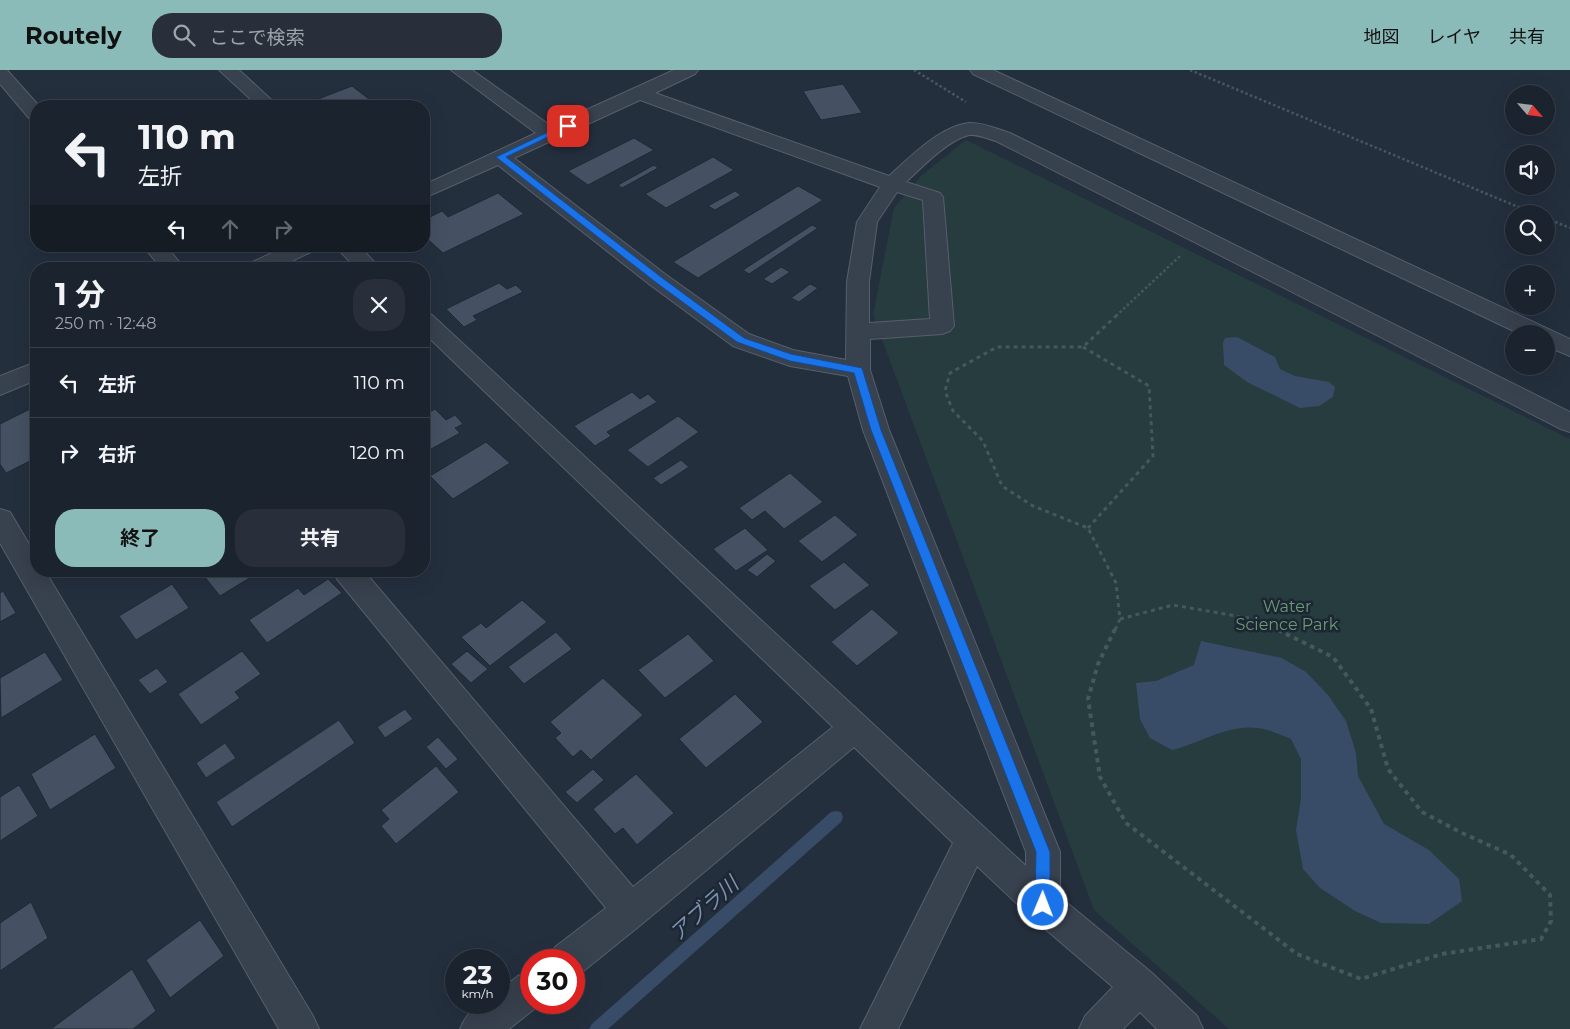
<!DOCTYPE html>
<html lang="ja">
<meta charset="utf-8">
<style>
body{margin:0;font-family:Montserrat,"Noto Sans JP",sans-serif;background:#282f3a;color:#f1f3f6;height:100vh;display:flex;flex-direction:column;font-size:19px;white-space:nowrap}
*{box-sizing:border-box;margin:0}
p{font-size:16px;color:#a0a4aa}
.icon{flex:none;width:28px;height:28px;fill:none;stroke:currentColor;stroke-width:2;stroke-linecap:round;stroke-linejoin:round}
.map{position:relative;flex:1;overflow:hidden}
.drawer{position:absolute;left:30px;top:192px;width:400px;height:315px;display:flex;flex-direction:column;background:#1b232e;border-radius:20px;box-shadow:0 5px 20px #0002,0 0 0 1px #39404a}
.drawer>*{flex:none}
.guide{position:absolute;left:30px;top:30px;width:400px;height:152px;border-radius:20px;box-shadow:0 5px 20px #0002,0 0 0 1px #39404a;background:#1b232e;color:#f1f3f6;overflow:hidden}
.needle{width:32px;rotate:118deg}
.fabs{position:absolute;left:1505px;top:15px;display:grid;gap:10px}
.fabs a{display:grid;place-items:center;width:50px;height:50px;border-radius:50%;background:#1b232e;box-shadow:0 5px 20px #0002,0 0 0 1px #39404a;font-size:25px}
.speed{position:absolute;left:445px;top:879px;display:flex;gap:10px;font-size:25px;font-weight:700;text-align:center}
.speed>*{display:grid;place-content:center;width:65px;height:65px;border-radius:50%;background:#1b232e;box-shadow:0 5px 20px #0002,0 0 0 1px #39404a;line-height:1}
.speed small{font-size:12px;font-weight:400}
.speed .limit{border:8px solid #d22;background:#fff;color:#111}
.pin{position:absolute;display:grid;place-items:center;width:42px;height:42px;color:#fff;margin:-21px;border-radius:10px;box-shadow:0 2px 8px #0006}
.me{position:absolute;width:55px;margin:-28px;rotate:1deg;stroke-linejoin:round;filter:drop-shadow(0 0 4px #0008)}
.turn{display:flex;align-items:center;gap:18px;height:105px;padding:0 25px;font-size:22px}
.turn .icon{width:65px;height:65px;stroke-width:2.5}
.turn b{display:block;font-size:35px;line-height:42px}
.lanes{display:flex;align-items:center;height:48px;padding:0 25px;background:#0003;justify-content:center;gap:25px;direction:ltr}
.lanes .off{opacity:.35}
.round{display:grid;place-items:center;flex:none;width:52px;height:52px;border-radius:20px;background:#282f3a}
.overview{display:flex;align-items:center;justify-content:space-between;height:85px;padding:0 25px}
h1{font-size:30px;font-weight:700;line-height:38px}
.primary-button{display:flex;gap:10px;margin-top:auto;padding:10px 25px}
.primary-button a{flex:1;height:58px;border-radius:20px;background:#8bbbb9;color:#111;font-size:20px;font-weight:700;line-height:58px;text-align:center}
.primary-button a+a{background:#282f3a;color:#f1f3f6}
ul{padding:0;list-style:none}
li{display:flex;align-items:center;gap:15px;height:70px;padding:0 25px;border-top:1px solid #39404a}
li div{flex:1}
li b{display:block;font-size:19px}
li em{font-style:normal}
header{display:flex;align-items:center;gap:30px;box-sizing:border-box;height:70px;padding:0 25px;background:#8bbbb9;color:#111}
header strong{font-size:24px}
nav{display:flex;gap:28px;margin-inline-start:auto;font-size:18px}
.search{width:350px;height:45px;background:#282f3a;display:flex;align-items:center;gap:12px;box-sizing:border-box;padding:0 18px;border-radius:20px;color:#a0a4aa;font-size:19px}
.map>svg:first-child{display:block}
</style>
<header>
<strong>Routely</strong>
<div class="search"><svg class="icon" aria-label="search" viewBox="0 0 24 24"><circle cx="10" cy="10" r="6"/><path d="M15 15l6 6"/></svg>ここで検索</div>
<nav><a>地図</a><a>レイヤ</a><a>共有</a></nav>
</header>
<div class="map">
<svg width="1570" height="959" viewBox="0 0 1570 959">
<rect width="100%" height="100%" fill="#242f3e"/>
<!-- green -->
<polygon fill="#263c3f" points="966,70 1570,369 1570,959 1229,959 1094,840 873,245 894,138 921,106"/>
<!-- water -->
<g fill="#394c67">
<polygon points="1237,267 1275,287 1280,299 1295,306 1329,312 1335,317 1333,327 1319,336 1300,338 1247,312 1224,295 1223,273 1225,268"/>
<path d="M1201 571 1282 588 1306 602 1328 625 1346 651 1356 683 1358 706 1384 754 1429 780 1459 809 1462 831 1429 854 1381 853 1355 841 1320 818 1303 799 1296 760 1301 729V689L1291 669C1281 665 1269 659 1258 658 1227 654 1201 673 1172 680L1150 668 1140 649 1136 613 1156 611 1194 595Z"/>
</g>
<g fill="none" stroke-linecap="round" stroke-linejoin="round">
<!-- stream -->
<polygon fill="#394c67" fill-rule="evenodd" points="836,741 841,742 843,747 841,752 608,959 589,959 592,954 831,742"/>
</g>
<!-- building -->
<g fill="#455162" stroke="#1f2835">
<polygon points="843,14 862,43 821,50 803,21"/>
<polygon points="352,16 378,36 319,36 313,31"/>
<polygon points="634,68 654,80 588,115 568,101"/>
<polygon points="713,87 734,100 666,138 645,124"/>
<polygon points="654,95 658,98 622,118 618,115"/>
<polygon points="798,116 823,130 698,208 673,192"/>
<polygon points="735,121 741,125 715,140 708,136"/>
<polygon points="498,123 524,144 443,183 424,166 424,150 442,141 448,147"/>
<polygon points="812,155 818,158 749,204 743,200"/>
<polygon points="781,197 790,202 772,214 763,209"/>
<polygon points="499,213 507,219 516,215 523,222 473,246 477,250 464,257 446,239"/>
<polygon points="810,214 818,218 799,232 791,228"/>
<polygon points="632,322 640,329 648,324 657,332 607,362 611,366 595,376 574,356"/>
<polygon points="36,336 36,388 6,403 0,394 0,354"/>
<polygon points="435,339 446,350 455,345 463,354 455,358 460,363 424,383 424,345"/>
<polygon points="678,346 699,362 648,397 627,380"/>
<polygon points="486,372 510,393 453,429 430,406"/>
<polygon points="681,390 689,397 661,415 653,408"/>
<polygon points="790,403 823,432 784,459 765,441 752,450 739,438"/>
<polygon points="835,445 858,465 822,492 798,471"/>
<polygon points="745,458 768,480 736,501 713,479"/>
<polygon points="767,484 776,491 757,507 747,500"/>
<polygon points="844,492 870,515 835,540 809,516"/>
<polygon points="211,501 261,501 220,526 204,506"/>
<polygon points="328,509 342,523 267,573 249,550 298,518 304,525"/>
<polygon points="172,514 189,538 136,570 119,546"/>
<polygon points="3,521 16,543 0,552 0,523"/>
<polygon points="522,530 547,552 490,596 461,567 481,553 486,558"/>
<polygon points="872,539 899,563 857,596 831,572"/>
<polygon points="556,562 572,579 524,614 508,597"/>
<polygon points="688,564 714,591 665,628 638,600"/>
<polygon points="242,581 261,604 235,622 240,628 201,655 178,624"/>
<polygon points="467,581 488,599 471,613 451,594"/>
<polygon points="45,582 63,610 1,648 0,608"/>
<polygon points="157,598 168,612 150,624 138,610"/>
<polygon points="603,608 643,645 591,690 581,680 573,687 555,668 561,663 550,652"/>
<polygon points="735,624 763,652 706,698 679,669"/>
<polygon points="405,639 413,649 385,668 377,657"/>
<polygon points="339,650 355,673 232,757 216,732"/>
<polygon points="95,664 116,698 50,740 31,704"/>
<polygon points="438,667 458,689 446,699 426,677"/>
<polygon points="225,673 236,688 206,708 196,693"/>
<polygon points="436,696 459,722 396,774 381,756 389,749 381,740"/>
<polygon points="593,699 604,710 577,733 565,722"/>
<polygon points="636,704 674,743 637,775 623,758 615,764 593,739"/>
<polygon points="19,715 38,746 0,771 0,727"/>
<polygon points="31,832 48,868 0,901 0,853"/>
<polygon points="200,850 224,886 170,928 146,890"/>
<polygon points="132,899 156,941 133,959 51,959"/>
</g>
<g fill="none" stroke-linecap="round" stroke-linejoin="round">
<defs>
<g id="minor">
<polygon points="0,0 7,0 39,36 36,36 36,50 29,48 0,14"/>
<polygon points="219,0 239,0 278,36 258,36"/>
<path d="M451 0H472L551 56 674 0H698L695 4 655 23 889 106C909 88 940 56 969 53 982 52 997 59 1010 63L1570 342V362L1561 359 996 71C988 69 978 64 969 65 948 70 922 97 906 112L940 123 943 127 954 256 950 261 942 264 870 269V300L889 360 1060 782V827L1152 903 1197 946 1203 959H1157L1140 942 1123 959H1079L1085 946 1113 917 1031 847 977 796 898 959H860L953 773 854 677 643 853 581 903 574 905V890H550L555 877 606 838 337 509 333 501H364L633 817 833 657 424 263V242L432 245 1026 796V782L863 360 848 306 790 296 733 276 649 214 498 95 424 128V115L536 63ZM640 30 880 117 857 152 847 212 846 290 793 280 749 264 665 204 514 88ZM897 122 923 130 930 249 869 253V212L877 152Z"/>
<polygon points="970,0 993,0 1570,269 1570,286 1546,276 1546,264 1520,264 973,4"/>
<polygon points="143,176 166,176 185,199 162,199"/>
<polygon points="287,176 316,176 313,181 275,199 245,199 248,194"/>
<polygon points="335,176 359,176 381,199 357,199"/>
<polygon points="36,292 36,310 0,325 0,306"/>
<polygon points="0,439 10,442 36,486 36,501 45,501 313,946 319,959 279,959 0,473"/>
<path d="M531 901V932H543L509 959H460C468 940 478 932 499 932V921L518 906Z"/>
</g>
</defs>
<!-- minor casing -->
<use href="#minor" stroke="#565f6c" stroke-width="2"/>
<!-- path-far2 -->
<g stroke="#44595c" stroke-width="2.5" stroke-dasharray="2.5 2.5" stroke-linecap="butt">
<polyline points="914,0 966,32"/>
<polyline points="1190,0 1535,144"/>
<polyline points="1546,148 1570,158"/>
<polyline points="1116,246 1180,186"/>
</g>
<!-- path-far1 -->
<g stroke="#44595c" stroke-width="3" stroke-dasharray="4 4" stroke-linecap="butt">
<polyline points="1117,245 1083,277 997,277 950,303 945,321 953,341 983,371 1002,416 1033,436 1088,458 1116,513 1120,549"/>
<polyline points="1083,277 1149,316 1153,386 1088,458"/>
<polyline points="1120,549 1173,535 1259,550 1279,560"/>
<polyline points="1115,560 1120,549"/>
</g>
<!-- path -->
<polyline stroke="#44595c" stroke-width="4" stroke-dasharray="4.5 4.5" stroke-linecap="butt" points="1115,559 1098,594 1088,629 1100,707 1126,753 1297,884 1361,909 1442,884 1541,869 1551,851 1550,825 1511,785 1462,763 1422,742 1388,699 1371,639 1333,587 1276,559"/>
<!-- minor -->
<use href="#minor" fill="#38414e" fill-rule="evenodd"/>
</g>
<!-- route -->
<polygon fill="#1a73e8" stroke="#114b97" points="565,54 571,56 506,87 661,207 744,268 791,284 862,298 881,360 1050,782 1050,835 1048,840 1043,843 1038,840 1035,835 1036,782 871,360 854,303 790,291 737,272 654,211 496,87"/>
<g text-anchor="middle" stroke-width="5" stroke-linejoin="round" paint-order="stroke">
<!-- park labels -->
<g font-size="16" fill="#6b9a76" stroke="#1d2633">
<text x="1287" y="542">Water<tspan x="1287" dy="18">Science Park</tspan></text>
</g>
<!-- near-water labels -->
<g font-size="21" font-style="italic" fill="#7c92b1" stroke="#1d2633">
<text transform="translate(704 839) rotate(-42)" y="7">アブラ川</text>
</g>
</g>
</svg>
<div class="fabs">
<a><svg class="needle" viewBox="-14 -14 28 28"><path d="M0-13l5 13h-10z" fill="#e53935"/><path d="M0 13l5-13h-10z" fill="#a0a4aa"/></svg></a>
<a><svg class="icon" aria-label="sound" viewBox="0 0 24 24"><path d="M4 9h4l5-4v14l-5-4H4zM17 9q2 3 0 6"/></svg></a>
<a><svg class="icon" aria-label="search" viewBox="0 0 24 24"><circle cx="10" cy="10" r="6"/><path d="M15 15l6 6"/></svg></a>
<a>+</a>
<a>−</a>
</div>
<div class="speed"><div>23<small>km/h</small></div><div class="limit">30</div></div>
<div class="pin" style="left:568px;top:56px;background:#d93025"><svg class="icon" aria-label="arrive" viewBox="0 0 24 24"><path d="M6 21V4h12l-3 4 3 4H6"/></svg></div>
<svg class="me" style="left:1043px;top:835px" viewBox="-20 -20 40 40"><circle r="17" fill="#1a73e8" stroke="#fff" stroke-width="3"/><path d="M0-11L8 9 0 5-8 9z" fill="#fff"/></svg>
<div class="guide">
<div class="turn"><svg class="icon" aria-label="left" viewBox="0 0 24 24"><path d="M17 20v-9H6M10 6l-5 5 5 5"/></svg><div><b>110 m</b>左折</div></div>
<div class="lanes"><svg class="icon" aria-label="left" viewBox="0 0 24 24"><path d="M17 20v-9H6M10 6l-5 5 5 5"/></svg><svg class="icon off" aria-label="ahead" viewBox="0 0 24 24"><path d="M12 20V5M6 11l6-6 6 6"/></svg><svg class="icon off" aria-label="right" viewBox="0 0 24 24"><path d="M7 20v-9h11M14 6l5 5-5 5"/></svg></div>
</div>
<section class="drawer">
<div class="overview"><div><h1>1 分</h1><p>250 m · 12:48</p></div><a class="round"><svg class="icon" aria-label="close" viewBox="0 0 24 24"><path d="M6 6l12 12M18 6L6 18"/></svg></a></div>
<ul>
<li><svg class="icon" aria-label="left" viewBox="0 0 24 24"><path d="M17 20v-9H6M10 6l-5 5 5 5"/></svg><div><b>左折</b></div><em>110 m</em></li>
<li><svg class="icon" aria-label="right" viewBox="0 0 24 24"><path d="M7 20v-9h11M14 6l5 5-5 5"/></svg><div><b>右折</b></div><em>120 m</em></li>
</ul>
<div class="primary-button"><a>終了</a><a>共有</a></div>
</section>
</div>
